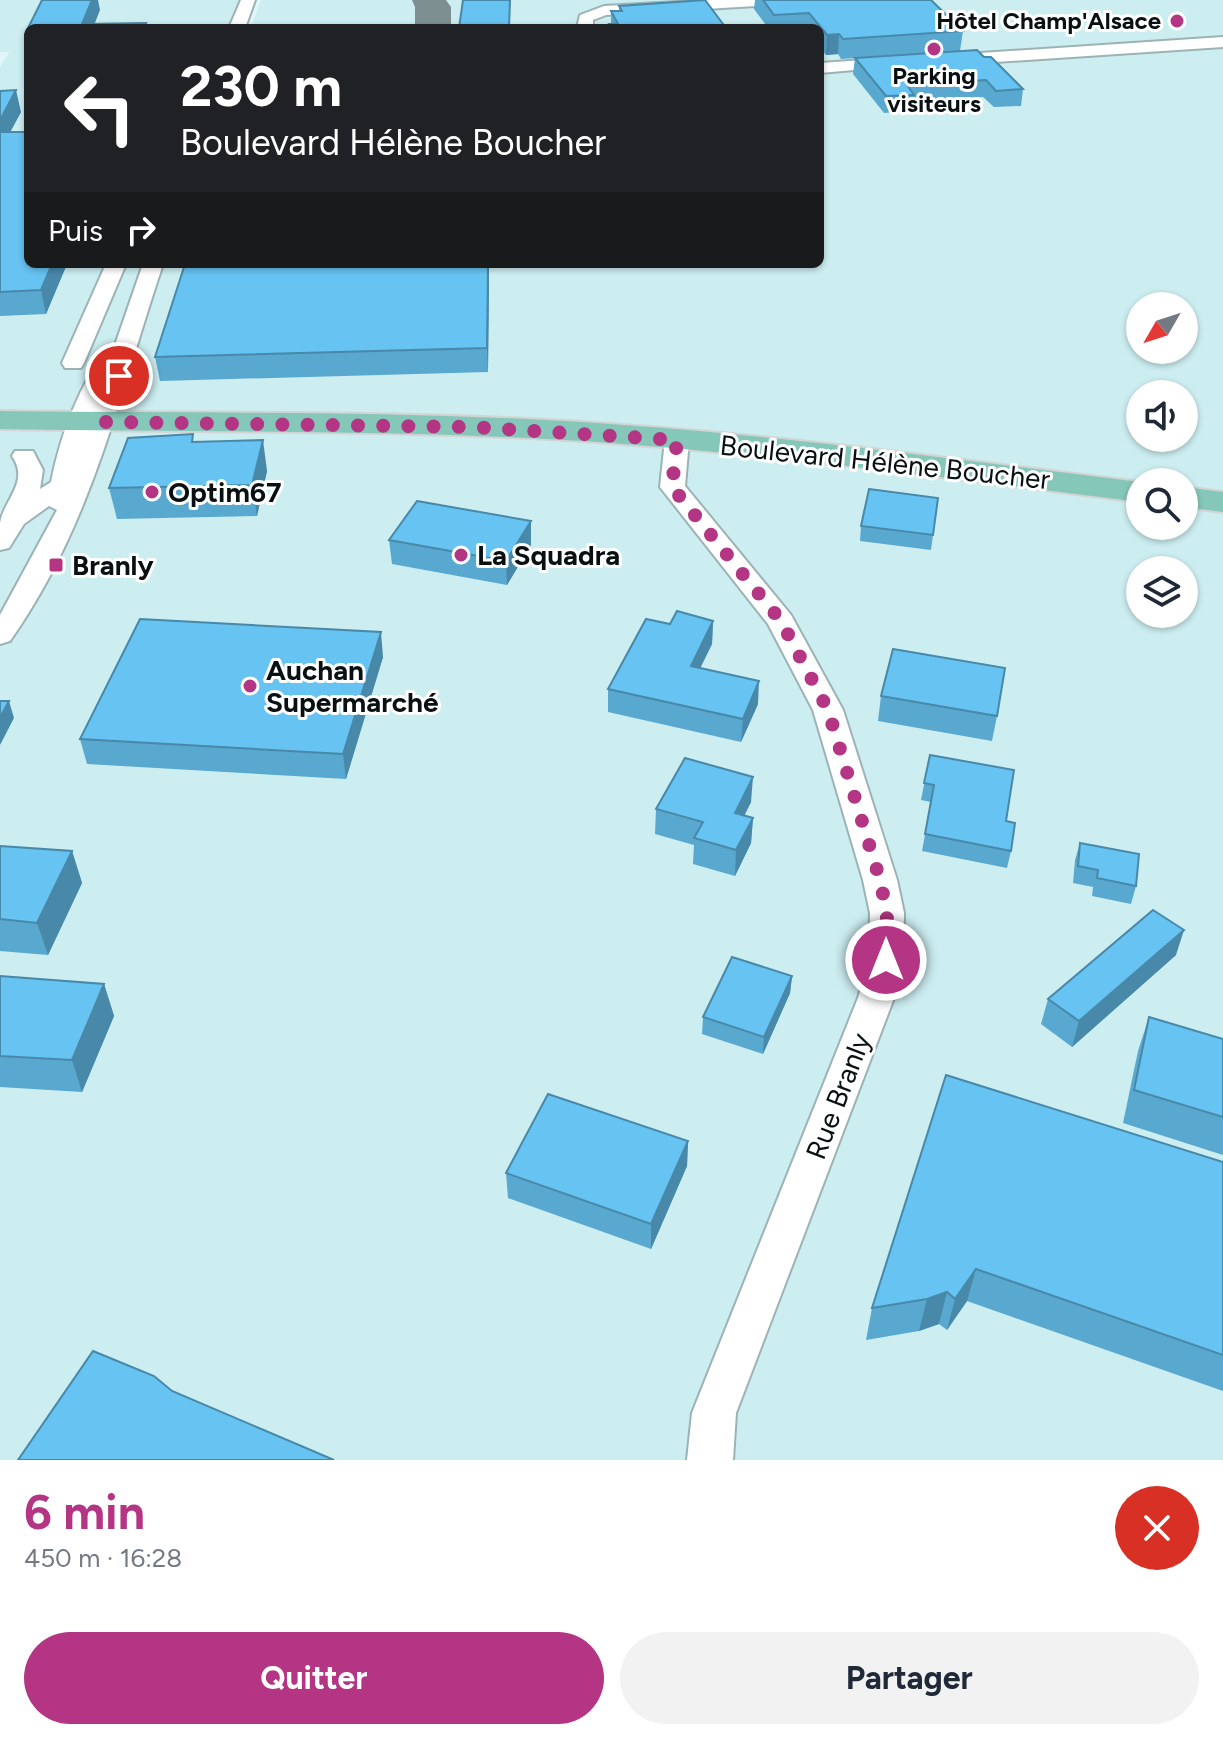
<!DOCTYPE html>
<html lang="fr">
<meta charset="utf-8">
<style>
body{margin:0;font-family:Figtree,sans-serif;background:#f2f2f3;color:#1f2937;height:100vh;display:flex;flex-direction:column;font-size:30px;white-space:nowrap}
*{box-sizing:border-box;margin:0}
p{font-size:26px;color:#747a83}
.icon{flex:none;width:44px;height:44px;fill:none;stroke:currentColor;stroke-width:2;stroke-linecap:round;stroke-linejoin:round}
.map{position:relative;height:1460px;overflow:hidden}
.drawer{display:flex;flex-direction:column;background:#fff;flex:1}
.drawer>*{flex:none}
.banner{position:absolute;left:24px;top:24px;width:800px;height:244px;border-radius:12px;box-shadow:0 2px 6px #0004;background:#202124;color:#fff;overflow:hidden}
.needle{width:52px;rotate:231deg}
.tools{position:absolute;left:1126px;top:292px;display:grid;gap:16px}
.tools a{display:grid;place-items:center;width:72px;height:72px;border-radius:50%;background:#fff;box-shadow:0 2px 6px #0004;font-size:40px}
.pin{position:absolute;display:grid;place-items:center;width:68px;height:68px;color:#fff;margin:-34px;border:4px solid #fff;border-radius:50%;box-shadow:0 2px 8px #0007}
.me{position:absolute;width:88px;margin:-44px;rotate:0deg;stroke-linejoin:round;filter:drop-shadow(0 0 6px #0008)}
.turn{display:flex;align-items:center;gap:28px;height:168px;padding:0 24px;font-size:36px}
.turn .icon{width:104px;height:104px;stroke-width:2.5}
.turn b{display:block;font-size:56px;line-height:68px}
.then{display:flex;align-items:center;height:76px;padding:0 24px;background:#0003;gap:16px;font-size:30px}
.round{display:grid;place-items:center;flex:none;width:84px;height:84px;border-radius:42px;background:#f2f2f3}
.head{display:flex;align-items:center;justify-content:space-between;height:136px;padding:0 24px}
h1{font-size:48px;font-weight:700;line-height:60px;color:#b33583}
.action{display:flex;gap:16px;margin-top:auto;padding:16px 24px}
.action a{flex:1;height:92px;border-radius:48px;background:#b33583;color:#fff;font-size:32px;font-weight:700;line-height:92px;text-align:center}
.action a+a{background:#f2f2f3;color:#1f2937}
.map>svg:first-child{display:block}
</style>
<div class="map">
<svg width="1223" height="1460" viewBox="0 0 1223 1460">
<rect width="100%" height="100%" fill="#dff7fa"/>
<!-- built -->
<path fill="#cceef1" fill-rule="evenodd" d="M0 0H240L229 28H28V264H820V28H251L261 0H1223V1460H0V67L9 52H0ZM1140 306H1184V350H1140ZM1140 394H1184V438H1140ZM1140 482H1184V526H1140ZM1140 570H1184V614H1140Z"/>
<g fill="none" stroke-linecap="round" stroke-linejoin="round">
<!-- taxiway -->
<polygon fill="#7e8f91" fill-rule="evenodd" points="412,0 446,0 451,7 451,28 415,28 415,7"/>
<defs>
<g id="minor">
<polygon points="241,0 255,0 245,28 229,28"/>
<polygon points="713,0 795,0 788,4 606,15 593,20 593,28 577,28 580,15 604,6"/>
<polygon points="1223,37 1223,47 950,65 942,60 950,55"/>
<polygon points="894,58 902,63 900,66 820,73 820,63"/>
<polygon points="106,264 126,264 84,363 81,368 65,368 62,363"/>
<path d="M143 264H163C118 397 93 523 10 641L0 644V615L57 510 49 506 24 524 9 548 0 550C0 541 0 532 0 523 4 499 30 482 12 456L15 451H33L43 470 40 489 51 482C61 432 79 387 108 346L115 345Z"/>
<polygon points="677,433 685,435 689,440 685,486 791,615 843,710 897,880 904,913 903,960 894,998 736,1413 733,1460 687,1460 692,1413 858,998 869,960 870,913 863,880 813,710 768,624 660,487 665,440 669,435"/>
</g>
<g id="major">
<path d="M0 411C207 414 416 409 623 425 796 437 968 461 1140 482V502C968 481 796 457 623 444 416 428 207 433 0 429Z"/>
<polygon points="1184,487 1223,492 1223,512 1184,507"/>
</g>
</defs>
<!-- minor casing -->
<use href="#minor" stroke="#9cb3b5" stroke-width="4"/>
<!-- major casing -->
<use href="#major" stroke="#d3d4d4" stroke-width="4"/>
<!-- minor -->
<use href="#minor" fill="#fff" fill-rule="evenodd"/>
<!-- major -->
<use href="#major" fill="#85c8b9" fill-rule="evenodd"/>
</g>
<!-- wall -->
<g fill="#59a8cf">
<polygon points="755,0 931,0 963,31 960,51 841,59 838,54 826,55 820,48 820,28 768,28 754,9"/>
<polygon points="619,6 726,28 609,28 609,24 611,24 611,11 619,11"/>
<polygon points="984,57 1023,89 1021,106 994,107 983,97 914,101 912,111 884,113 853,74 855,58"/>
<polygon points="0,91 21,112 10,132 28,264 67,264 46,314 0,316"/>
<polygon points="489,264 488,372 160,381 155,357"/>
<polygon points="195,442 267,471 257,516 117,519 109,488"/>
<polygon points="938,498 931,550 860,541 861,526"/>
<polygon points="389,540 531,545 507,585 392,564"/>
<polygon points="713,621 712,644 700,668 758,704 741,742 608,712 608,689 670,624"/>
<polygon points="383,657 346,779 87,764 80,739"/>
<polygon points="881,696 997,716 992,741 878,721"/>
<polygon points="930,755 1006,821 1011,851 1007,868 922,851 931,802 921,800"/>
<polygon points="751,802 744,816 753,818 751,843 735,876 693,864 694,845 655,834 656,809"/>
<polygon points="1080,843 1136,886 1131,904 1092,896 1093,887 1073,883 1075,860"/>
<polygon points="0,846 72,851 82,883 48,955 0,951"/>
<polygon points="1176,955 1072,1047 1041,1024 1048,999"/>
<polygon points="0,976 104,984 114,1016 82,1092 0,1087"/>
<polygon points="792,976 790,993 763,1054 702,1034 703,1017"/>
<polygon points="1149,1017 1223,1039 1223,1155 1123,1123 1138,1051"/>
<polygon points="688,1141 687,1166 651,1249 508,1198 506,1173"/>
<polygon points="1223,1162 1223,1391 967,1301 947,1330 939,1324 919,1331 866,1340 872,1308"/>
</g>
<!-- shaded-wall -->
<g fill="#4888a9">
<polygon points="92,0 98,0 100,10 93,28 82,24"/>
<polygon points="839,34 838,54 826,55 827,35"/>
<polygon points="16,90 21,112 0,151 0,120"/>
<polygon points="52,264 67,264 46,314 41,290"/>
<polygon points="488,264 489,264 488,372 487,348"/>
<polygon points="263,440 267,471 257,516 252,485"/>
<polygon points="531,521 531,545 507,585 506,561"/>
<polygon points="713,621 712,644 690,689 691,666"/>
<polygon points="381,632 383,657 346,779 343,754"/>
<polygon points="759,681 758,704 741,742 743,719"/>
<polygon points="9,701 14,718 0,745 0,718"/>
<polygon points="753,777 751,802 733,838 735,813"/>
<polygon points="753,818 751,843 735,876 736,850"/>
<polygon points="72,851 82,883 48,955 37,923"/>
<polygon points="1184,930 1176,955 1072,1047 1079,1021"/>
<polygon points="792,976 790,993 763,1054 764,1037"/>
<polygon points="104,984 114,1016 82,1092 72,1060"/>
<polygon points="688,1141 687,1166 651,1249 651,1224"/>
<polygon points="976,1269 967,1301 947,1330 955,1299"/>
<polygon points="947,1292 939,1324 919,1331 927,1299"/>
</g>
<!-- building -->
<g fill="#67c3f1" stroke="#4888a9" stroke-width="2">
<polygon points="42,0 92,0 82,24 146,23 143,28 28,28"/>
<polygon points="463,0 510,0 509,28 459,28"/>
<polygon points="705,0 726,28 611,28 609,24 618,24 611,11 622,11 619,6"/>
<polygon points="763,0 931,0 963,31 843,39 839,34 827,35 809,13 774,15"/>
<polygon points="977,50 984,57 991,57 1023,89 996,91 986,80 907,85 914,95 886,96 855,58"/>
<polygon points="16,90 0,120 0,91"/>
<polygon points="0,132 28,132 28,264 52,264 41,290 0,292"/>
<polygon points="185,264 488,264 487,348 155,357"/>
<polygon points="193,434 192,442 263,440 252,485 109,488 128,438"/>
<polygon points="869,489 938,498 933,535 861,526"/>
<polygon points="417,501 531,521 506,561 389,540"/>
<polygon points="677,611 713,621 691,666 759,681 743,719 608,689 646,619 670,624"/>
<polygon points="140,619 381,632 343,754 80,739"/>
<polygon points="893,649 1005,668 997,716 881,696"/>
<polygon points="0,701 9,701 0,718"/>
<polygon points="930,755 1014,770 1006,821 1015,823 1011,851 925,834 934,785 924,783"/>
<polygon points="685,758 753,777 735,813 753,818 736,850 694,838 703,822 656,809"/>
<polygon points="1080,843 1139,854 1136,886 1097,878 1098,870 1078,866"/>
<polygon points="0,846 72,851 37,923 0,919"/>
<polygon points="1153,910 1184,930 1079,1021 1048,999"/>
<polygon points="732,957 792,976 764,1037 703,1017"/>
<polygon points="0,976 104,984 72,1060 0,1056"/>
<polygon points="1149,1017 1223,1039 1223,1117 1134,1090"/>
<polygon points="946,1075 1223,1162 1223,1355 976,1269 955,1299 947,1292 927,1299 872,1308"/>
<polygon points="548,1094 688,1141 651,1224 506,1173"/>
<polygon points="93,1351 154,1376 172,1391 334,1460 18,1460"/>
</g>
<g fill="none" stroke-linecap="round" stroke-linejoin="round">
<!-- route -->
<polyline stroke="#b33583" stroke-width="14" stroke-dasharray="0 25.2" points="119,376 104,422 471,427 677,440 672,487 781,621 828,710 880,880 887,913 886,960"/>
</g>
<!-- markers -->
<g fill="#b33583" stroke="#fff" stroke-width="3">
<circle cx="1177" cy="21" r="8"/>
<circle cx="934" cy="49" r="8"/>
<circle cx="152" cy="492" r="8"/>
<circle cx="461" cy="555" r="8"/>
<rect x="48" y="557" width="16" height="16" rx="4"/>
<circle cx="250" cy="686" r="8"/>
</g>
<g text-anchor="middle" stroke-width="6" stroke-linejoin="round" paint-order="stroke">
<!-- far-poi labels -->
<g font-size="24" font-weight="bold" fill="#081011" stroke="#fff" text-anchor="end">
<text x="1161" y="29">Hôtel Champ'Alsace</text>
<text x="934" y="84" text-anchor="middle">Parking<tspan x="934" dy="28">visiteurs</tspan></text>
</g>
<!-- street labels -->
<g font-size="28" fill="#081011" stroke="#fff">
<text transform="translate(885 462) rotate(6)" y="10">Boulevard Hélène Boucher</text>
<text transform="translate(838 1096) rotate(-69)" y="10">Rue Branly</text>
</g>
<!-- poi labels -->
<g font-size="28" font-weight="bold" fill="#081011" stroke="#fff" text-anchor="start">
<text x="168" y="502">Optim67</text>
<text x="477" y="565">La Squadra</text>
<text x="72" y="575">Branly</text>
<text x="266" y="680">Auchan<tspan x="266" dy="32">Supermarché</tspan></text>
</g>
</g>
</svg>
<div class="tools">
<a><svg class="needle" viewBox="-14 -14 28 28"><path d="M0-13l5 13h-10z" fill="#e53935"/><path d="M0 13l5-13h-10z" fill="#747a83"/></svg></a>
<a><svg class="icon" aria-label="sound" viewBox="0 0 24 24"><path d="M4 9h4l5-4v14l-5-4H4zM17 9q2 3 0 6"/></svg></a>
<a><svg class="icon" aria-label="search" viewBox="0 0 24 24"><circle cx="10" cy="10" r="6"/><path d="M15 15l6 6"/></svg></a>
<a><svg class="icon" aria-label="layers" viewBox="0 0 24 24"><path d="M12 4l9 5-9 5-9-5zM3 14l9 5 9-5"/></svg></a>
</div>
<div class="pin" style="left:119px;top:376px;background:#d93025"><svg class="icon" aria-label="arrive" viewBox="0 0 24 24"><path d="M6 21V4h12l-3 4 3 4H6"/></svg></div>
<svg class="me" style="left:886px;top:960px" viewBox="-20 -20 40 40"><circle r="17" fill="#b33583" stroke="#fff" stroke-width="3"/><path d="M0-11L8 9 0 5-8 9z" fill="#fff"/></svg>
<div class="banner">
<div class="turn"><svg class="icon" aria-label="left" viewBox="0 0 24 24"><path d="M17 20v-9H6M10 6l-5 5 5 5"/></svg><div><b>230 m</b>Boulevard Hélène Boucher</div></div>
<div class="then">Puis<svg class="icon" aria-label="right" viewBox="0 0 24 24"><path d="M7 20v-9h11M14 6l5 5-5 5"/></svg></div>
</div>
</div>
<section class="drawer">
<div class="head"><div><h1>6 min</h1><p>450 m · 16:28</p></div><a class="round" style="background:#d93025;color:#fff"><svg class="icon" aria-label="close" viewBox="0 0 24 24"><path d="M6 6l12 12M18 6L6 18"/></svg></a></div>
<div class="action"><a>Quitter</a><a>Partager</a></div>
</section>
